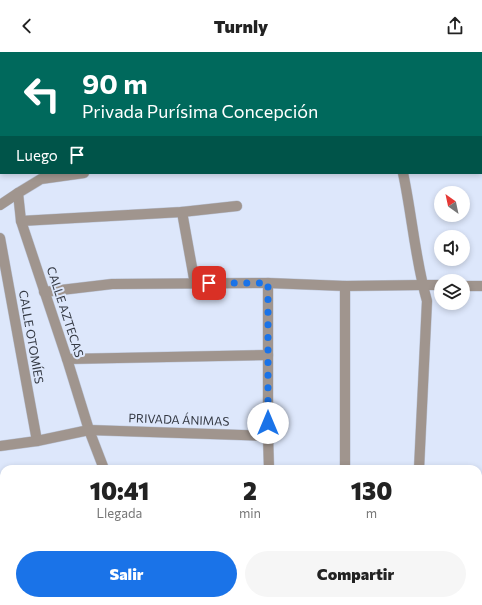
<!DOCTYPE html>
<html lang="es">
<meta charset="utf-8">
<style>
body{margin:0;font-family:Commissioner,sans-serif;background:#f6f6f6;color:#222;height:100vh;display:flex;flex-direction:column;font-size:15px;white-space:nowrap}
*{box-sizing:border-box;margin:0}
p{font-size:13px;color:#767676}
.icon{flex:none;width:22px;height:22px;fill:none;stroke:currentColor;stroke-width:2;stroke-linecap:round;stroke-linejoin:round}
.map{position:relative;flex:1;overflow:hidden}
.details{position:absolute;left:0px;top:413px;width:482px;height:140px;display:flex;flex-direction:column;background:#fff;border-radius:12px 12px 0 0;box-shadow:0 2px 6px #0003}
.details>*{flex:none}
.hud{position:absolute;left:0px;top:0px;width:482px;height:122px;box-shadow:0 2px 6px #0003;background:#00695c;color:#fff;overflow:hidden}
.needle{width:26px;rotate:327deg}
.tools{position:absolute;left:434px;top:134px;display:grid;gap:8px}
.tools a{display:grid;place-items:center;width:36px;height:36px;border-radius:50%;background:#fff;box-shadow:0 2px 6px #0003;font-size:20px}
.pin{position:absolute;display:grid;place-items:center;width:34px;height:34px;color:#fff;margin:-17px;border-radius:8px;box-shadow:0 2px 6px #0006}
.me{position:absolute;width:44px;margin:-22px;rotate:0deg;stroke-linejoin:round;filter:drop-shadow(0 0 3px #0008)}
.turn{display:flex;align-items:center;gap:14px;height:84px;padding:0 16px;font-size:18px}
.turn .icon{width:52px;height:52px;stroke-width:2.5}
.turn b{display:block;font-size:28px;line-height:34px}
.then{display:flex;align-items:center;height:38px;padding:0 16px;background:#0003;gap:8px;font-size:15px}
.eta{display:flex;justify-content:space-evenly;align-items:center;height:68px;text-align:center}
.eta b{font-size:24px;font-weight:800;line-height:28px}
.action{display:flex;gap:8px;margin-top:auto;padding:8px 16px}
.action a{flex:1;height:46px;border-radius:24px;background:#1a73e8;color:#fff;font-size:16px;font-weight:800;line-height:46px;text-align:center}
.action a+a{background:#f6f6f6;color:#222}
header{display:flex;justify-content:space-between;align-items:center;height:52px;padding:0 16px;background:#fff;font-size:18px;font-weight:800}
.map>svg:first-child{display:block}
</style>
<header><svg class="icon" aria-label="back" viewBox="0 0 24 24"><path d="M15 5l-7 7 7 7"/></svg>Turnly<svg class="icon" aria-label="share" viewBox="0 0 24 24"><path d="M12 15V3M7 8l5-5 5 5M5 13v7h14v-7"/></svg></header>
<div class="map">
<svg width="482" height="553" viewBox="0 0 482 553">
<rect width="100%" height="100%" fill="#dde7fb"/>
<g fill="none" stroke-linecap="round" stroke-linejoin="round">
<defs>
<g id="minor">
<polyline points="4,0 5,1"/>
<polyline points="78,0 78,1"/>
<polyline points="312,0 313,1"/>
<polyline points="405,0 425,1"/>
<polyline points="463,0 463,1"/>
<polyline points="481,2 482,2"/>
<polyline points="0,69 1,68"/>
<polyline points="481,75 482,75"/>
<polyline points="84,121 41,127 18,141 21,169 67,307 89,378 104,417"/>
<path d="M403 121C412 163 415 207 427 249L419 417"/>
<polyline points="0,153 18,141"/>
<polyline points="182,160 195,232"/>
<polyline points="21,169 182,160 237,154"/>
<polyline points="0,186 37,389"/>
<polyline points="268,231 268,384 269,417"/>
<polyline points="463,234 482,234"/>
<polyline points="44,240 112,232 268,231 345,234 422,233 441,233"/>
<polyline points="67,307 268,303"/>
<polyline points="0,394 37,389 89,378 268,384"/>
<polyline points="345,417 345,234"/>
<polyline points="0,459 4,458"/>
<polyline points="151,549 152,553"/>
<polyline points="222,549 223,553"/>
<polyline points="298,549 299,553"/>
<polyline points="375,549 376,553"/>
<polyline points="447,549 448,553"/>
</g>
</defs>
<!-- minor casing -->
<use href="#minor" stroke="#bbc4d6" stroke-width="11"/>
<!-- minor -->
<use href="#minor" stroke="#a0958e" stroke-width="10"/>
</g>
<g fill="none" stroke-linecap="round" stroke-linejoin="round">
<!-- route -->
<polyline stroke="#1a73e8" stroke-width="7" stroke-dasharray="0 12.6" points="209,231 268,231 268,371"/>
</g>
<g text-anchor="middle" stroke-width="4" stroke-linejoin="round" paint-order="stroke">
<!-- street labels -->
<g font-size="12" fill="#343943" stroke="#dde7fb">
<text transform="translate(65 260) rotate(72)" y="4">CALLE AZTECAS</text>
<text transform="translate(31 285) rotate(80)" y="4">CALLE OTOMÍES</text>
<text transform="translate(179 368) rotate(2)" y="4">PRIVADA ÁNIMAS</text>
</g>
</g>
</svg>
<div class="tools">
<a><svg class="needle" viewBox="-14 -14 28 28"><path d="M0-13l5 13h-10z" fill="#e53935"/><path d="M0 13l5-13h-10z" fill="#767676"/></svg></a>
<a><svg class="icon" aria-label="sound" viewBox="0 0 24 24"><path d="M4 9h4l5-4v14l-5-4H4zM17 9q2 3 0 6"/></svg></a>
<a><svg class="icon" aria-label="layers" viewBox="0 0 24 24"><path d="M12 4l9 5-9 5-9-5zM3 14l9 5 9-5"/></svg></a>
</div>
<div class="pin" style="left:209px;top:231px;background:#d93025"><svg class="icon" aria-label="arrive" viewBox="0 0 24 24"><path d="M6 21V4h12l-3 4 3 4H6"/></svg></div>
<svg class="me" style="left:268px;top:371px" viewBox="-20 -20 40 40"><circle r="19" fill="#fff"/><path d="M0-13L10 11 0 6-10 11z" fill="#1a73e8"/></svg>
<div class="hud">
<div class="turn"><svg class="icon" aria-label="left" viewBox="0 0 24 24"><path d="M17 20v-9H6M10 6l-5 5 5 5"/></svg><div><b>90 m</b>Privada Purísima Concepción</div></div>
<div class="then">Luego<svg class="icon" aria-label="arrive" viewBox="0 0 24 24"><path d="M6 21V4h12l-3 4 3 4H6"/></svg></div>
</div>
<section class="details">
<div class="eta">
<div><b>10:41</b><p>Llegada</p></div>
<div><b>2</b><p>min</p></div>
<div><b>130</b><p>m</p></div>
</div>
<div class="action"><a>Salir</a><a>Compartir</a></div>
</section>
</div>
